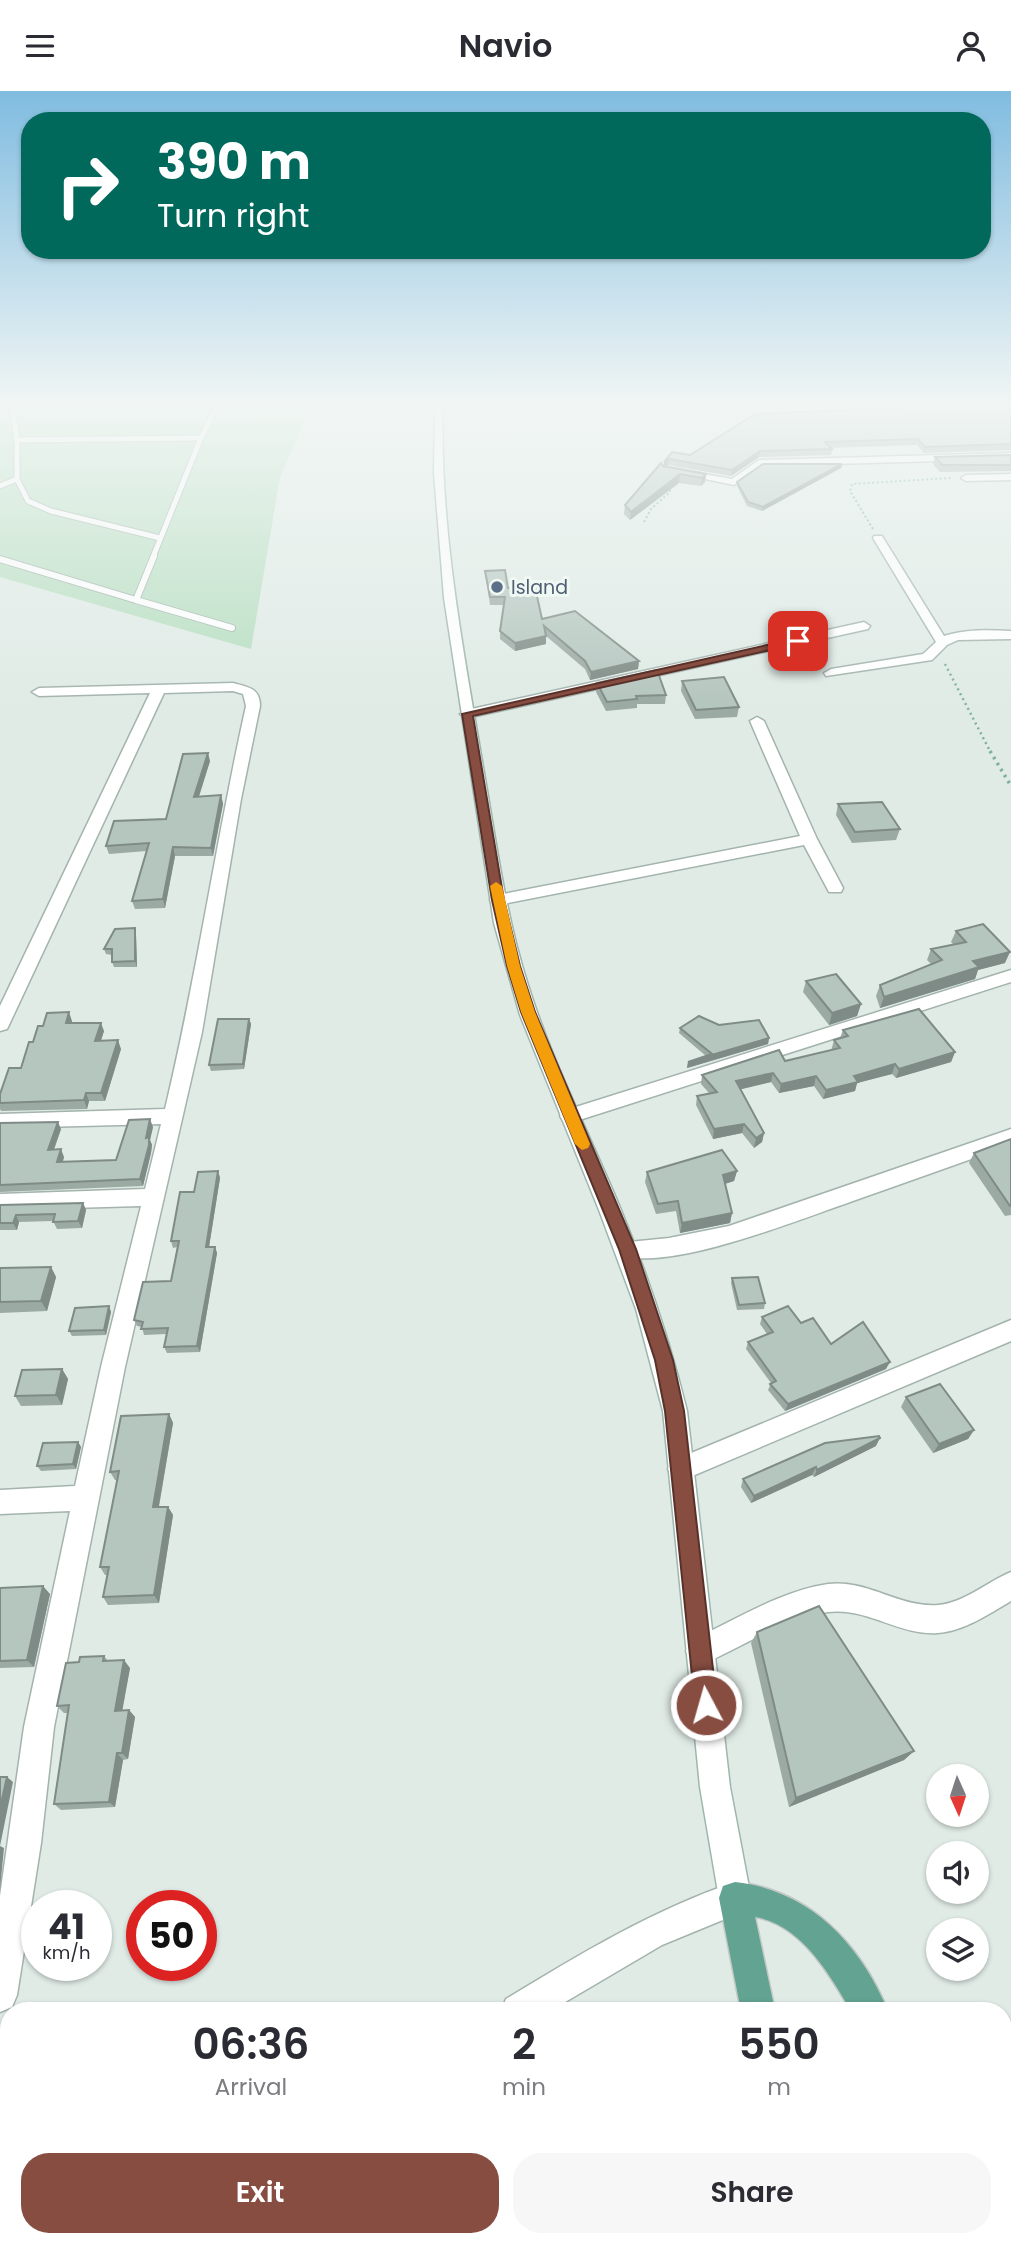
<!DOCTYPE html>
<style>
body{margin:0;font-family:Poppins,sans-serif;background:#f7f7f7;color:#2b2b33;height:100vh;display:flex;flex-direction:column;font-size:26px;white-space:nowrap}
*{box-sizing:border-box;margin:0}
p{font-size:23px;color:#7c7c81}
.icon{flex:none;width:38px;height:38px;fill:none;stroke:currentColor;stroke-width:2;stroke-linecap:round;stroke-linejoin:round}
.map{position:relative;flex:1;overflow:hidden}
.details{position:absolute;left:0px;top:1911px;width:1012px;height:245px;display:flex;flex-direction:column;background:#fff;border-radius:28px 28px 0 0;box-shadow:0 2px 5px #0004}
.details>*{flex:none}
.banner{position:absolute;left:21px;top:21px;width:970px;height:147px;border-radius:28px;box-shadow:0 2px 5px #0004;background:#00695c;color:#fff;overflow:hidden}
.needle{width:46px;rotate:177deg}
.fabs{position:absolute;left:926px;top:1673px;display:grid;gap:14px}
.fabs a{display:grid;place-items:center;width:63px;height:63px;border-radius:50%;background:#fff;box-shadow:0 2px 5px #0004;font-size:35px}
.speed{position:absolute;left:21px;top:1799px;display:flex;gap:14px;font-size:35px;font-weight:700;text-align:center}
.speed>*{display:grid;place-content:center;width:91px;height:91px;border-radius:50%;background:#fff;box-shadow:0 2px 5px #0004;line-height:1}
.speed small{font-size:18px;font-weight:400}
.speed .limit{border:10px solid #d22;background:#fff;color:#111}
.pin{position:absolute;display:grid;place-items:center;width:60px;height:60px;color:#fff;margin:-30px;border-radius:14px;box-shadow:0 4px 10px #0006}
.me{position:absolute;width:77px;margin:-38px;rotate:354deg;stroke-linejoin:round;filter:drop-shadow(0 0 5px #0008)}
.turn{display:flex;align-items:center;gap:24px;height:147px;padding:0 21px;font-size:32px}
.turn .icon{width:91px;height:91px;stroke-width:2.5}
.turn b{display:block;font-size:49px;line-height:60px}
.eta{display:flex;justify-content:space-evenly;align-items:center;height:119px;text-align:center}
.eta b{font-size:42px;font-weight:600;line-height:49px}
.primary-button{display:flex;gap:14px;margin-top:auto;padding:14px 21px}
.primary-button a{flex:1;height:80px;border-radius:28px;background:#874d41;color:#fff;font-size:28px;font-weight:600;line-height:80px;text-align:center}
.primary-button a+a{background:#f7f7f7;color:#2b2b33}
header{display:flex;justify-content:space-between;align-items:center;height:91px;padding:0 21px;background:#fff;font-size:32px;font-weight:600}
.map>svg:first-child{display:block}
</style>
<header><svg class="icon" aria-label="menu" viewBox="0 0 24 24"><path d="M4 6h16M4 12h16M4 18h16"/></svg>Navio<svg class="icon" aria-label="person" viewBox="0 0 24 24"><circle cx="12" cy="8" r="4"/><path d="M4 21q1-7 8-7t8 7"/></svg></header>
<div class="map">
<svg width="1011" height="2156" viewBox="0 0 1011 2156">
<rect width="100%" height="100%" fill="#e0ebe6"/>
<!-- green -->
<polygon fill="#b7dec1" points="0,313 312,313 280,386 251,558 0,486"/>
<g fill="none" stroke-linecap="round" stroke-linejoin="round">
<defs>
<g id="service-far1">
<polyline points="12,313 17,349 17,388 28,410 51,420 160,447"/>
<polyline points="17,349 201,347"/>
<polyline points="0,395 17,388"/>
<polyline points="153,466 201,347 218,313"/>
</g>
<g id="service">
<polyline points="154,465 136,509 232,537"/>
<polyline points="0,468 136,509"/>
</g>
<g id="minor">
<polygon points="1011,362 1011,368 761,375 734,394 671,381 676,378 732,388 759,369"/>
<polygon points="1011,383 1011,389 966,390 961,387 966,384"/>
<path d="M874 445H882L944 545C966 538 988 539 1011 540V548L958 549 947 554 932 569 826 585 824 582 831 578 923 563 936 551 873 447Z"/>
<polygon points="864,531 870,535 868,538 467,627 460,623 467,619"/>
<path d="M233 592C248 596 260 597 260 615L241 708 202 941 125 1276 54 1636 41 1752 17 1904 12 1916 0 1921V1805L24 1636 70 1420 0 1423V1399L75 1395 101 1276 141 1115 0 1119V1103L145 1098 161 1033 0 1037V1023L165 1018C197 885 216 749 246 615L243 603 233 600 164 602 9 934 7 938 0 940V915L150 602 39 605 32 601 39 597Z"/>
<polygon points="757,626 764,630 817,748 843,797 841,801 829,801 804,754 498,814 492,813 490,809 492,805 498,804 800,745 750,630"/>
<polygon points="1011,879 1011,891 570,1032 563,1030 560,1025 563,1020"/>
<path d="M1011 1038V1054C957 1073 904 1092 850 1111 798 1129 670 1181 619 1164L616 1158 619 1152 669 1147 729 1135Z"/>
<polygon points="1011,1229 1011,1250 690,1386 681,1390 672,1386 668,1378 672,1370"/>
<path d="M1011 1481V1510C989 1523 964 1540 938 1542 900 1545 867 1516 828 1521 783 1527 742 1557 700 1574L690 1570 686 1560 690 1550C734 1530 780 1500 828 1493 867 1488 900 1517 938 1514 964 1512 987 1491 1011 1481Z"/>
<polygon points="116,2147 154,2147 155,2156 117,2156"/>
</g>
<g id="tertiary">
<path d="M735 1791 747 1795 751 1807 747 1819 662 1854 550 1920H501L506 1908C580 1863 653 1819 735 1791Z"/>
<polygon points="9,2107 9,2145 0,2149 0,2111"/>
</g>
<path id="secondary" d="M435 313H443C439 435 463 557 483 676 496 749 505 823 528 894 552 971 590 1044 621 1119 648 1185 670 1251 687 1320L730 1696 751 1807 747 1819 735 1823 723 1819 719 1807 700 1696 663 1320 636 1218 599 1119 520 924 494 832 444 507 434 382Z"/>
<g id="primary">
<path d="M735 1791C809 1799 860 1852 888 1920H851C830 1884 801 1833 755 1826L775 1920H741L719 1807 723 1795Z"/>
<polygon points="1003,2127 1011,2130 1011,2156 988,2156 985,2147 1003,2147"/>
<polygon points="784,2147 822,2147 824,2156 786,2156"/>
</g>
</defs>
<!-- service-far1 casing -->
<use href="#service-far1" stroke="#a3b3ad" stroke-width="7"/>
<!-- service casing -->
<use href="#service" stroke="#a3b3ad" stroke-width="8"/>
<!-- minor casing -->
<use href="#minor" stroke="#a3b3ad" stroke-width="3"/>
<!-- tertiary casing -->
<use href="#tertiary" stroke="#a3b3ad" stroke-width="3"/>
<!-- secondary casing -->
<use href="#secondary" stroke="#9eb7ae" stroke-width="3"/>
<!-- primary casing -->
<use href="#primary" stroke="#c1c8c6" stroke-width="3"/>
<!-- path-far2 -->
<g stroke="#7fb0a0" stroke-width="2" stroke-dasharray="2 2.5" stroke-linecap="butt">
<polyline points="644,431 651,418 670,401 669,393"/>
<polyline points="873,438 850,400 852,393 951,387"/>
</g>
<!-- path-far1 -->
<polyline stroke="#7fb0a0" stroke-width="2.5" stroke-dasharray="2 3.5" stroke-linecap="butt" points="945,573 991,662"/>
<!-- path -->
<polyline stroke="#7fb0a0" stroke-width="3.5" stroke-dasharray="2.5 4.5" stroke-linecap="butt" points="990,660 1011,695"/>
<!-- service-far1 -->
<use href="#service-far1" stroke="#fff" stroke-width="5"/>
<!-- service -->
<use href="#service" stroke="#fff" stroke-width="6"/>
<!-- minor -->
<use href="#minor" fill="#fff" fill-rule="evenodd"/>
<!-- tertiary -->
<use href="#tertiary" fill="#fff" fill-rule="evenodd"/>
<!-- secondary -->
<use href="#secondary" fill="#fff" fill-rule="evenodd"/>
<!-- primary -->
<use href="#primary" fill="#62a391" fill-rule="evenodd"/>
</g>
<!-- wall -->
<g fill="#9caaa4">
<polygon points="784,313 883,313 788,317"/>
<polygon points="1011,313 1011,359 924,362 917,354 831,357 832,358 831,364 759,366 731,385 668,374 667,375 706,383 705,391 701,395 679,392 630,429 624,423 625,414 663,374 672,361 690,364"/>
<polygon points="1011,364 1011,380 940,381 933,373 935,366"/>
<polygon points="842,373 841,377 762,420 747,415 737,395 737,391"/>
<polygon points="485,480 508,497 542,528 639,570 638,578 590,589 585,578 546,545 546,553 515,560 500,548 500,540 504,514 490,514"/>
<polygon points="682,590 739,616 737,626 695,628 681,600"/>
<polygon points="597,592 666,604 665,613 637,613 637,617 606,620 596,601"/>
<polygon points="210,670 199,706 221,704 223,713 213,765 175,765 165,817 135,818 132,810 147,760 109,763 106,755 166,728"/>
<polygon points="838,713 900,738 896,749 852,752 836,724"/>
<polygon points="135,837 136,843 137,876 114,876 112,871 112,864 106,863 104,858"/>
<polygon points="956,840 1005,872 978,879 975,888 880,917 876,905 880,894 931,873 927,869 931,858 954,854 951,851"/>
<polygon points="806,890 861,913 857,925 829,934 803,901"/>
<polygon points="249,928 251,933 244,978 211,980 209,974"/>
<polygon points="72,930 72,932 104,940 101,950 121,958 105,1010 89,1010 87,1018 1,1020 0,1018 0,1003 21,977 33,951"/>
<polygon points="719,934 769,947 768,953 687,977 688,971 706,965 679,942 680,937"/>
<polygon points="843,939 955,961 951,971 896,987 892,983 857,992 855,1000 823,1008 814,995 779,1002 771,991 740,998 764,1042 762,1051 754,1057 742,1042 713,1048 696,1014 697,1005 709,1002 701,993 702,984 785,970 831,960 834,949 840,947"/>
<polygon points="0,1032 61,1038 54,1059 64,1066 63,1071 116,1069 153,1036 150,1049 152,1054 151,1062 143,1095 0,1101"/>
<polygon points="1011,1048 1011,1124 1005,1125 969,1072 974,1062"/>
<polygon points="218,1080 220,1087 209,1156 215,1156 217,1162 200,1261 167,1262 164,1256 166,1243 144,1244 142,1236 137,1235 134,1229 171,1190 177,1156 173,1157 171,1150 194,1101"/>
<polygon points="737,1080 734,1090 725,1093 732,1122 730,1132 680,1142 676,1120 656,1123 645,1091 647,1081"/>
<polygon points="83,1112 86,1119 82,1137 57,1138 53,1130 19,1131 17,1139 0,1139 0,1114"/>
<polygon points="51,1176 56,1186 47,1220 0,1222 0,1177"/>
<polygon points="732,1187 765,1212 764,1218 737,1219 731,1192"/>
<polygon points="109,1215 111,1221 106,1244 72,1245 69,1240"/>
<polygon points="762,1226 801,1232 831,1253 886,1278 785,1320 768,1299 771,1292 746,1258 748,1251 767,1243 760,1233"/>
<polygon points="62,1278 68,1288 62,1314 21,1315 15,1305"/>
<polygon points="906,1306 974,1339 968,1348 933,1362 901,1316"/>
<polygon points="169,1323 173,1332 159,1416 168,1416 173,1424 159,1512 108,1514 103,1506 108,1484 105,1484 100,1476 117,1389 115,1389 110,1381"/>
<polygon points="78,1351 81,1356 76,1378 41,1380 37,1375"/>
<polygon points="876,1355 814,1386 812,1384 751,1412 741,1396 743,1388"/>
<polygon points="0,1497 50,1503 34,1576 0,1577"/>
<polygon points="757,1541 914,1660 904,1669 789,1716 751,1552"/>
<polygon points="104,1565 108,1570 130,1577 122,1619 129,1619 135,1626 128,1668 123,1669 115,1716 61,1719 54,1713 68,1622 64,1622 57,1615 79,1571"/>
<polygon points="887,2147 953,2147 956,2156 889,2156"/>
</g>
<!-- shaded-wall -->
<g fill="#7f8b86">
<polygon points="760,360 759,366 731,385 732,379"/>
<polygon points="669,368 668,374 663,377 664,371"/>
<polygon points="842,373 841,377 762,420 763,416"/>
<polygon points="680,383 679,392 630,429 631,421"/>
<polygon points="706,383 705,391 701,395 702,387"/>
<polygon points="546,545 546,553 515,560 515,552"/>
<polygon points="639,570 638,578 590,589 591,581"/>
<polygon points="208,662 210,670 196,714 194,706"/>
<polygon points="221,704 223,713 213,765 211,757"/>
<polygon points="173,756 175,765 165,817 163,808"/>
<polygon points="135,837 136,843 137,876 135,870"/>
<polygon points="1010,861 1005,872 978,879 975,888 880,917 884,906 973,870"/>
<polygon points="861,913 857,925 829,934 832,922"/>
<polygon points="69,921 72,930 69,940 66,932"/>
<polygon points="249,928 251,933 244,978 243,973"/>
<polygon points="101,932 104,940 98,958 95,950"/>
<polygon points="769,947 768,953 687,977 688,971"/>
<polygon points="118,949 121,958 105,1010 101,1002"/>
<polygon points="955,961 951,971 896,987 899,978"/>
<polygon points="895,973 892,983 857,992 855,1000 823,1008 826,999 854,985"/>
<polygon points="773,982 771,991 734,1000 736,990"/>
<polygon points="816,985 814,995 779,1002 781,993"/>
<polygon points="86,1002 89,1010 87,1018 84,1009"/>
<polygon points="150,1028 153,1036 150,1049 152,1054 151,1062 143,1095 140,1088"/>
<polygon points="58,1031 61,1038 51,1066 48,1059"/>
<polygon points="744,1033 742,1042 713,1048 714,1038"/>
<polygon points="764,1042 762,1051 754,1057 756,1047"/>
<polygon points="61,1058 64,1066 60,1078 57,1071"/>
<polygon points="218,1080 220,1087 208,1162 206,1156"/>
<polygon points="737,1080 734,1090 721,1094 723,1084"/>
<polygon points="83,1112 86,1119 82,1137 78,1130"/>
<polygon points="732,1122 730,1132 680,1142 682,1132"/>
<polygon points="16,1124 19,1131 17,1139 13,1132"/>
<polygon points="215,1156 217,1162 200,1261 197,1255"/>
<polygon points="51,1176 56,1186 47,1220 41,1210"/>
<polygon points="109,1215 111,1221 106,1244 104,1239"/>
<polygon points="890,1271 886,1278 785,1320 788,1313"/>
<polygon points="62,1278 68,1288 62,1314 56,1304"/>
<polygon points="169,1323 173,1332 157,1425 153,1416"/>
<polygon points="974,1339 968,1348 933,1362 939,1353"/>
<polygon points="880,1347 876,1355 814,1386 817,1379"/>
<polygon points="78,1351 81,1356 76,1378 73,1373"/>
<polygon points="816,1376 812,1384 751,1412 754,1405"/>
<polygon points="168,1416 173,1424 159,1512 154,1504"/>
<polygon points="43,1495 50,1503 34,1576 27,1569"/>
<polygon points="124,1569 130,1577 121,1627 115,1620"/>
<polygon points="129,1619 135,1626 128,1668 122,1662"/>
<polygon points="914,1660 904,1669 789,1716 796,1707"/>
<polygon points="117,1662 123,1669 115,1716 109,1711"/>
<polygon points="7,1686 13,1691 0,1755 4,1757 0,1798 0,1717"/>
</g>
<!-- building -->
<g fill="#b5c6bf" stroke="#7f8b86" stroke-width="2">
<polygon points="981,313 1011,313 1011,353 925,356 918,348 825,351 832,358 760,360 732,379 669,368 664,371 672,361 690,364 755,323"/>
<polygon points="1011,364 1011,374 942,374 935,366"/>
<polygon points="661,372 663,375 706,383 702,387 680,383 631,421 625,414"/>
<polygon points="763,373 842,373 763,416 748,411 737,391"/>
<polygon points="505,479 508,497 535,496 542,528 575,520 639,570 591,581 585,570 544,535 546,545 515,552 500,540 505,506 490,506 485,480"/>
<polygon points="657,579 666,604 636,605 637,608 607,611 597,592"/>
<polygon points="724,586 739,616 696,619 682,590"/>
<polygon points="208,662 194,706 221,704 211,757 173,756 163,808 132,810 149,752 106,755 114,730 166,728 183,663"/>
<polygon points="882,711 900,738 855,741 838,713"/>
<polygon points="983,833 1010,861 973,870 979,876 884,906 880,894 942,869 931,858 966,851 956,840"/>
<polygon points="135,837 135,870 112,871 112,858 104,858 115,838"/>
<polygon points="836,883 861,913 832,922 806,890"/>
<polygon points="919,918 955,961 899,978 895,973 854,985 858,991 826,999 816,985 781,993 773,982 736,990 764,1042 756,1047 744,1033 714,1038 697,1005 717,1001 702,984 779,959 785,970 840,957 834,949 848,945 843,939"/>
<polygon points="69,921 66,932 101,932 95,950 118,949 101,1002 86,1002 84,1009 0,1012 0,1003 9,977 21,977 29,951 33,951 38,935 43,935 47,922"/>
<polygon points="699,925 719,934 759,929 769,947 688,971 712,963 680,937"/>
<polygon points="218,928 249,928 243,973 209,974"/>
<polygon points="150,1028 146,1047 149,1046 149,1054 140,1088 0,1094 0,1032 58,1031 48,1059 61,1058 57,1071 116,1069 129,1029"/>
<polygon points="1011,1048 1011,1115 1010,1115 974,1062"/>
<polygon points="722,1059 737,1080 723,1084 732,1122 682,1132 678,1110 658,1113 647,1081"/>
<polygon points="218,1080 206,1156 215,1156 197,1255 164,1256 168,1237 141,1238 143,1231 134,1229 143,1191 171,1190 179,1150 171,1150 180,1101 194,1101 198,1081"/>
<polygon points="83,1112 78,1130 53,1131 55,1123 16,1124 13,1132 0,1132 0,1114"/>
<polygon points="51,1176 41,1210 0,1211 0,1177"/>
<polygon points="758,1186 765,1212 739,1214 732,1187"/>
<polygon points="109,1215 104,1239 69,1240 75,1217"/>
<polygon points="788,1215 801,1232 813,1227 831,1253 863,1231 890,1271 788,1313 770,1293 776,1290 748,1251 773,1241 762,1226"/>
<polygon points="62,1278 56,1304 15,1305 22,1279"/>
<polygon points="940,1293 974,1339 939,1353 906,1306"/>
<polygon points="169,1323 153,1416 168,1416 154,1504 103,1506 109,1476 100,1476 119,1380 110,1381 121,1325"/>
<polygon points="879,1345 880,1347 817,1379 816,1376 754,1405 743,1388 825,1352"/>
<polygon points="78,1351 73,1373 37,1375 43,1352"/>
<polygon points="43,1495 27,1569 0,1570 0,1497"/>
<polygon points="819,1515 914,1660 796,1707 757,1541"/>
<polygon points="104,1565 103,1570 124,1569 115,1620 129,1619 122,1662 117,1662 109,1711 54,1713 69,1614 57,1615 66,1572 79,1571 80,1566"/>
<polygon points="0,1686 7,1686 0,1717"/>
<polygon points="274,2147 301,2147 274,2156"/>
<polygon points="537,2147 652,2147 654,2156 539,2156"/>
<polygon points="894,2147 953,2147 956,2156 895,2156"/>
</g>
<!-- sky -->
<linearGradient id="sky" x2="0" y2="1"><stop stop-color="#80bce0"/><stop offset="0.51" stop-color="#f1f6f4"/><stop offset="1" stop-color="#f1f6f4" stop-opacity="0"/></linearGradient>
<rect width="1011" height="614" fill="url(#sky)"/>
<!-- route -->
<polygon fill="#874d41" stroke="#58322a" stroke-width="2" points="798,547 802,548 802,552 473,625 504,809 520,875 535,921 636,1158 673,1269 684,1320 717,1614 714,1622 706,1626 698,1622 695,1614 665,1320 655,1269 619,1158 521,921 507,875 492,809 462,623"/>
<!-- slow -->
<polygon fill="#f59e0b" points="496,791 502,795 520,875 535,921 590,1053 588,1057 582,1059 575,1053 521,921 507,875 490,795"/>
<!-- markers -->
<circle fill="#5c6f8a" stroke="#f0f8f4" stroke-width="2.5" cx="497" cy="496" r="7"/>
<g text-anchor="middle" stroke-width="6" stroke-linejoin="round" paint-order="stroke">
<!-- far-service labels -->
<g font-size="19" fill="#4e5e75" stroke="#f0f8f4" text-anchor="start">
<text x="511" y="503">Island</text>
</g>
</g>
</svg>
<div class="fabs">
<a><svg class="needle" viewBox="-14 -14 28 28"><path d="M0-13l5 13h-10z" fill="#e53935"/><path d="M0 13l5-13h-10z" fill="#7c7c81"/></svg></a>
<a><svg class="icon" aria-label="sound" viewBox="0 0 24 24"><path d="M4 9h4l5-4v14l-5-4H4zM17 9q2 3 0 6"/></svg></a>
<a><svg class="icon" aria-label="layers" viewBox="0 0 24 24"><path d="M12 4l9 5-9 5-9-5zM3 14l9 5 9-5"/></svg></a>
</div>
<div class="speed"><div>41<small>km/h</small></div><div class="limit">50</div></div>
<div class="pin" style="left:798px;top:550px;background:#d93025"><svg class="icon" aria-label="arrive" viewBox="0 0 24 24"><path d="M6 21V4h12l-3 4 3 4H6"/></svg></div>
<svg class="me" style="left:706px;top:1614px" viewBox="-20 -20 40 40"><circle r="17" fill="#874d41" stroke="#fff" stroke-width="3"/><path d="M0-11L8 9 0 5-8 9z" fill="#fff"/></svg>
<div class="banner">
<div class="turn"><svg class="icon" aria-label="right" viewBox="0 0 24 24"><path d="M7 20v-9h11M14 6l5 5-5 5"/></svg><div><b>390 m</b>Turn right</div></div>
</div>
<section class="details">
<div class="eta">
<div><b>06:36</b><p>Arrival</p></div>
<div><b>2</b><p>min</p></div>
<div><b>550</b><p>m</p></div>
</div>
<div class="primary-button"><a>Exit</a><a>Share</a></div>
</section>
</div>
